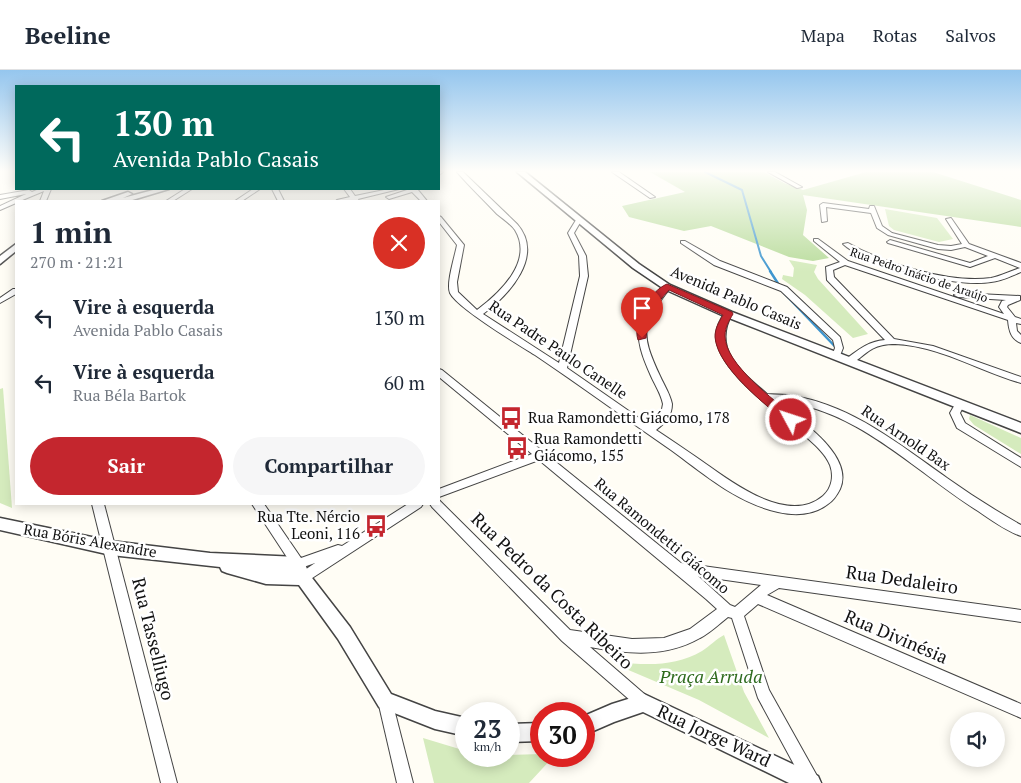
<!DOCTYPE html>
<html lang="pt">
<meta charset="utf-8">
<style>
body{margin:0;font-family:"PT Serif",serif;background:#f6f6f7;color:#1f2937;height:100vh;display:flex;flex-direction:column;font-size:19px;white-space:nowrap}
*{box-sizing:border-box;margin:0}
p{font-size:16px;color:#747a83}
.icon{flex:none;width:28px;height:28px;fill:none;stroke:currentColor;stroke-width:2;stroke-linecap:round;stroke-linejoin:round}
.map{position:relative;flex:1;overflow:hidden}
.details{position:absolute;left:15px;top:130px;width:425px;height:305px;display:flex;flex-direction:column;background:#fff;border-radius:0px;box-shadow:0 2px 12px #0003}
.details>*{flex:none}
.top-card{position:absolute;left:15px;top:15px;width:425px;height:105px;border-radius:0px;box-shadow:0 2px 12px #0003;background:#00695c;color:#fff;overflow:hidden}
.controls{position:absolute;left:950px;top:642px;display:grid;gap:10px}
.controls a{display:grid;place-items:center;width:55px;height:55px;border-radius:50%;background:#fff;box-shadow:0 2px 12px #0003;font-size:25px}
.speed{position:absolute;left:455px;top:632px;display:flex;gap:10px;font-size:25px;font-weight:700;text-align:center}
.speed>*{display:grid;place-content:center;width:65px;height:65px;border-radius:50%;background:#fff;box-shadow:0 2px 12px #0003;line-height:1}
.speed small{font-size:12px;font-weight:400}
.speed .limit{border:8px solid #d22;background:#fff;color:#111}
.pin{position:absolute;display:grid;place-items:center;width:42px;height:42px;color:#fff;margin:-51px -21px;border-radius:50% 50% 50% 0;rotate:-45deg;box-shadow:0 0 5px #0007}
.pin .icon{rotate:45deg}
.me{position:absolute;width:55px;margin:-28px;rotate:310deg;stroke-linejoin:round;filter:drop-shadow(0 0 4px #0008)}
.turn{display:flex;align-items:center;gap:18px;height:105px;padding:0 15px;font-size:22px}
.turn .icon{width:65px;height:65px;stroke-width:2.5}
.turn b{display:block;font-size:35px;line-height:42px}
.round{display:grid;place-items:center;flex:none;width:52px;height:52px;border-radius:26px;background:#f6f6f7}
.summary{display:flex;align-items:center;justify-content:space-between;height:85px;padding:0 15px}
h1{font-size:30px;font-weight:700;line-height:38px}
.action{display:flex;gap:10px;margin-top:auto;padding:10px 15px}
.action a{flex:1;height:58px;border-radius:30px;background:#c4262e;color:#fff;font-size:20px;font-weight:700;line-height:58px;text-align:center}
.action a+a{background:#f6f6f7;color:#1f2937}
ul{padding:0;list-style:none}
li{display:flex;align-items:center;gap:15px;height:65px;padding:0 15px}
li div{flex:1}
li b{display:block;font-size:19px}
li em{font-style:normal}
header{display:flex;align-items:center;gap:30px;box-sizing:border-box;height:70px;padding:0 25px;background:#fff;border-bottom:1px solid #e0e1e3}
header strong{font-size:24px}
nav{display:flex;gap:28px;margin-inline-start:auto;font-size:18px}
.map>svg:first-child{display:block}
</style>
<header>
<strong>Beeline</strong>
<nav><a>Mapa</a><a>Rotas</a><a>Salvos</a></nav>
</header>
<div class="map">
<svg width="1021" height="713" viewBox="0 0 1021 713">
<rect width="100%" height="100%" fill="#fffdf5"/>
<!-- green -->
<g fill="#d5ebbd">
<polygon points="885,139 937,148 953,169 939,172 894,160 889,156"/>
<polygon points="789,190 817,195 814,202 818,209 868,264 853,268 805,225 782,209 783,205 793,207 794,198"/>
<polygon points="3,318 4,331 12,438 0,433 0,319"/>
<polygon points="970,345 1021,368 1021,384 974,355 969,349"/>
<path d="M724 565 744 622 769 668 699 630 626 599 616 592C646 595 675 597 702 581 710 576 716 569 724 565Z"/>
<polygon points="423,668 466,681 466,686 541,684 541,686 554,686 529,713 434,713"/>
</g>
<!-- forest -->
<polygon fill="#b9dc9c" points="650,102 764,102 784,113 803,120 866,102 933,102 1021,130 1021,157 803,125 807,140 803,165 829,188 813,191 789,187 711,156 684,161 629,147 622,136 685,122"/>
<g fill="none" stroke-linecap="round" stroke-linejoin="round">
<!-- stream-far1 -->
<polyline stroke="#3f96cf" stroke-width="2" points="705,102 742,120 761,186 771,202"/>
<!-- stream -->
<g stroke="#3f96cf" stroke-width="2.5">
<polyline points="770,201 779,215"/>
<polyline points="784,223 845,287"/>
</g>
<defs>
<g id="minor">
<polygon points="439,102 443,102 439,105"/>
<path d="M457 102H463L517 154C545 186 509 225 483 244L559 293 580 206 579 186 568 163 576 150H580L581 151 574 163 586 186 588 206 567 298 649 355 661 344 663 334C661 324 655 315 651 306 632 264 634 250 664 215H670L671 217C642 254 639 261 660 306 664 315 670 324 672 334 672 346 665 353 656 360 673 371 690 383 706 394 734 414 789 455 823 426 832 418 834 406 830 395 825 383 814 374 805 366 781 345 713 299 716 263 717 255 721 248 725 242H728L732 244C712 280 742 302 767 324 776 325 785 324 794 326 853 336 900 375 947 408 971 425 996 441 1021 455V466C1006 461 991 450 978 441 913 400 856 337 776 331 798 349 855 385 840 419 837 425 834 430 828 434 814 445 795 446 778 442 737 433 704 404 671 380 626 349 581 316 535 285 519 275 457 238 450 223 446 213 455 186 457 175L439 152V146L441 147 464 175 457 212 458 222 477 240C500 223 534 191 515 160 511 154 503 149 497 144 484 130 470 117 457 102Z"/>
<polygon points="612,102 619,102 655,127 650,128"/>
<polygon points="768,102 775,102 802,117 797,118"/>
<polygon points="39,119 51,119 46,131 40,131 44,121 20,131 16,131 16,133 0,140 0,136 26,124 0,129 0,125 29,120 32,122"/>
<polygon points="185,119 192,119 173,131 166,131"/>
<polygon points="253,119 260,119 242,131 235,131"/>
<polygon points="272,119 278,119 284,131 278,131"/>
<polygon points="344,119 350,119 355,126 389,119 399,119 358,129 359,131 336,131 337,130 350,127"/>
<polygon points="410,119 419,119 418,120 427,131 421,131 412,122 389,129 386,127"/>
<path d="M823 133 869 139 870 136H874L882 156 892 163 938 175 951 176 962 174 946 149 951 148 969 174 1021 193V202C1011 206 1002 211 991 212 958 218 868 197 843 174L848 173C883 193 950 214 991 208 1001 206 1010 201 1020 198L995 188 970 197 888 173 887 172 890 170 970 193 988 186 965 177 951 180 938 179 888 165 877 158 871 143 826 137 827 151 822 152 820 135Z"/>
<path d="M814 169H818L848 191 1004 244 999 237 1002 231 1006 230 958 227 954 225 958 223 1020 226V230L1008 235 1007 237 1015 247 1021 249V254L1016 253 1017 261 1021 265V273C1011 269 1009 261 1008 250L845 195 833 200 834 207 894 269 933 276 1021 307V313C979 301 940 276 895 274 887 274 879 275 872 279 864 283 855 295 846 293L845 291 846 289C858 280 869 271 885 270L827 210 826 197 840 192 814 171Z"/>
<polygon points="681,171 685,171 720,191 787,217 840,267 843,278 839,288 836,289 832,286 835,278 833,270 781,221 714,195 681,173"/>
<polygon points="13,219 16,219 16,224 0,233 0,228"/>
<path d="M439 299 442 300 681 493 1021 540V552L779 518 767 525 1021 634V648L758 534 744 546 769 620 821 713H804L758 628 732 548 728 547C719 554 710 563 700 568 665 588 627 584 590 577L649 628 651 633 649 638 644 640 639 638 562 571 432 437 430 434H439V430L440 431 570 560 632 569 664 568 690 559 717 539 706 529 539 390 439 427V419L532 384 439 307ZM698 506 761 515 735 537 730 535Z"/>
<polygon points="960,330 965,333 960,343 965,353 1021,388 1021,397 957,358 950,343 957,331"/>
<polygon points="92,434 104,434 177,713 161,713"/>
<polygon points="252,434 264,434 301,488 338,475 342,476 408,434 423,434 421,437 303,514 299,512 297,508 299,504 315,493 298,499 294,498"/>
<polygon points="385,624 390,626 392,631 413,713 397,713 378,631 380,626"/>
</g>
<g id="tertiary">
<polygon points="517,102 525,102 639,194 670,215 732,242 1021,353 1021,363 724,246 664,219 633,198"/>
<polygon points="157,119 169,119 129,131 102,131 128,122 132,124 123,128"/>
<polygon points="16,174 16,181 0,194 0,186"/>
<polygon points="0,448 111,471 210,483 298,487 303,489 309,504 350,557 391,624 435,641 466,648 466,666 435,659 379,637 338,569 299,515 266,514 227,503 222,501 220,497 111,485 0,460"/>
<polygon points="644,624 818,706 821,713 789,713 643,642 614,652 584,665 584,646 612,634"/>
<polygon points="541,653 541,671 509,672 509,654"/>
</g>
</defs>
<!-- minor casing -->
<use href="#minor" stroke="#444" stroke-width="2"/>
<!-- tertiary casing -->
<use href="#tertiary" stroke="#444" stroke-width="3"/>
<!-- minor -->
<use href="#minor" fill="#fff" fill-rule="evenodd"/>
<!-- tertiary -->
<use href="#tertiary" fill="#fff" fill-rule="evenodd"/>
</g>
<!-- sky -->
<linearGradient id="sky" x2="0" y2="1"><stop stop-color="#95c6ee"/><stop offset="0.5" stop-color="#fffefa"/><stop offset="1" stop-color="#fffefa" stop-opacity="0"/></linearGradient>
<rect width="1021" height="202" fill="url(#sky)"/>
<!-- route -->
<path fill="#c4262e" stroke="#7f191e" d="M667 214 732 242 733 244C729 251 725 257 725 266 725 294 774 330 795 347V353H787C765 334 717 297 715 267 715 258 719 252 723 245L669 220C654 236 648 246 646 268L638 270C632 251 650 221 667 214Z"/>
<!-- icons -->
<defs>
<symbol id="bus-bare" viewBox="-9 -9 18 18"><path d="M-5-6H5V4H4V6H2V4H-2V6H-4V4H-5ZM-3.5-4V0h7V-4ZM-3.5 1.2v1.5H-2V1.2ZM2 1.2v1.5H3.5V1.2Z" fill="#c4262e" stroke="#fff" stroke-width="2.5" paint-order="stroke"/></symbol>
</defs>
<g fill-rule="evenodd">
<use href="#bus-bare" x="495" y="332" width="32" height="32"/>
<use href="#bus-bare" x="501" y="362" width="32" height="32"/>
<use href="#bus-bare" x="360" y="440" width="32" height="32"/>
</g>
<g text-anchor="middle" stroke-width="5" stroke-linejoin="round" paint-order="stroke">
<!-- far-street labels -->
<g font-size="12" fill="#111" stroke="#fff">
<text transform="translate(919 205) rotate(19)" y="4">Rua Pedro Inácio de Araújo</text>
</g>
<!-- street labels -->
<g font-size="15" fill="#111" stroke="#fff">
<text transform="translate(736 228) rotate(23)" y="5">Avenida Pablo Casais</text>
<text transform="translate(558 280) rotate(34)" y="5">Rua Padre Paulo Canelle</text>
<text transform="translate(906 368) rotate(34)" y="5">Rua Arnold Bax</text>
<text transform="translate(662 466) rotate(40)" y="5">Rua Ramondetti Giácomo</text>
<text transform="translate(90 471) rotate(10)" y="5">Rua Bóris Alexandre</text>
</g>
<!-- poi labels -->
<g font-size="15" fill="#111" stroke="#fff" text-anchor="start">
<text x="528" y="353">Rua Ramondetti Giácomo, 178</text>
<text x="534" y="374">Rua Ramondetti<tspan x="534" dy="17">Giácomo, 155</tspan></text>
<text x="360" y="452" text-anchor="end">Rua Tte. Nércio<tspan x="360" dy="17">Leoni, 116</tspan></text>
</g>
<!-- near-street labels -->
<g font-size="18" fill="#111" stroke="#fff">
<text transform="translate(902 510) rotate(8)" y="6">Rua Dedaleiro</text>
<text transform="translate(552 521) rotate(44)" y="6">Rua Pedro da Costa Ribeiro</text>
<text transform="translate(896 567) rotate(23)" y="6">Rua Divinésia</text>
<text transform="translate(153 569) rotate(76)" y="6">Rua Tasselliugo</text>
<text transform="translate(714 666) rotate(25)" y="6">Rua Jorge Ward</text>
</g>
<!-- near-park labels -->
<g font-size="18" font-style="italic" fill="#2f6b1f" stroke="#fff">
<text x="711" y="613">Praça Arruda</text>
</g>
</g>
</svg>
<div class="controls">
<a><svg class="icon" aria-label="sound" viewBox="0 0 24 24"><path d="M4 9h4l5-4v14l-5-4H4zM17 9q2 3 0 6"/></svg></a>
</div>
<div class="speed"><div>23<small>km/h</small></div><div class="limit">30</div></div>
<div class="pin" style="left:642px;top:268px;background:#d93025"><svg class="icon" aria-label="arrive" viewBox="0 0 24 24"><path d="M6 21V4h12l-3 4 3 4H6"/></svg></div>
<svg class="me" style="left:791px;top:350px" viewBox="-20 -20 40 40"><circle r="17" fill="#c4262e" stroke="#fff" stroke-width="3"/><path d="M0-11L8 9 0 5-8 9z" fill="#fff"/></svg>
<div class="top-card">
<div class="turn"><svg class="icon" aria-label="left" viewBox="0 0 24 24"><path d="M17 20v-9H6M10 6l-5 5 5 5"/></svg><div><b>130 m</b>Avenida Pablo Casais</div></div>
</div>
<section class="details">
<div class="summary"><div><h1>1 min</h1><p>270 m · 21:21</p></div><a class="round" style="background:#d93025;color:#fff"><svg class="icon" aria-label="close" viewBox="0 0 24 24"><path d="M6 6l12 12M18 6L6 18"/></svg></a></div>
<ul>
<li><svg class="icon" aria-label="left" viewBox="0 0 24 24"><path d="M17 20v-9H6M10 6l-5 5 5 5"/></svg><div><b>Vire à esquerda</b><p>Avenida Pablo Casais</p></div><em>130 m</em></li>
<li><svg class="icon" aria-label="left" viewBox="0 0 24 24"><path d="M17 20v-9H6M10 6l-5 5 5 5"/></svg><div><b>Vire à esquerda</b><p>Rua Béla Bartok</p></div><em>60 m</em></li>
</ul>
<div class="action"><a>Sair</a><a>Compartilhar</a></div>
</section>
</div>
